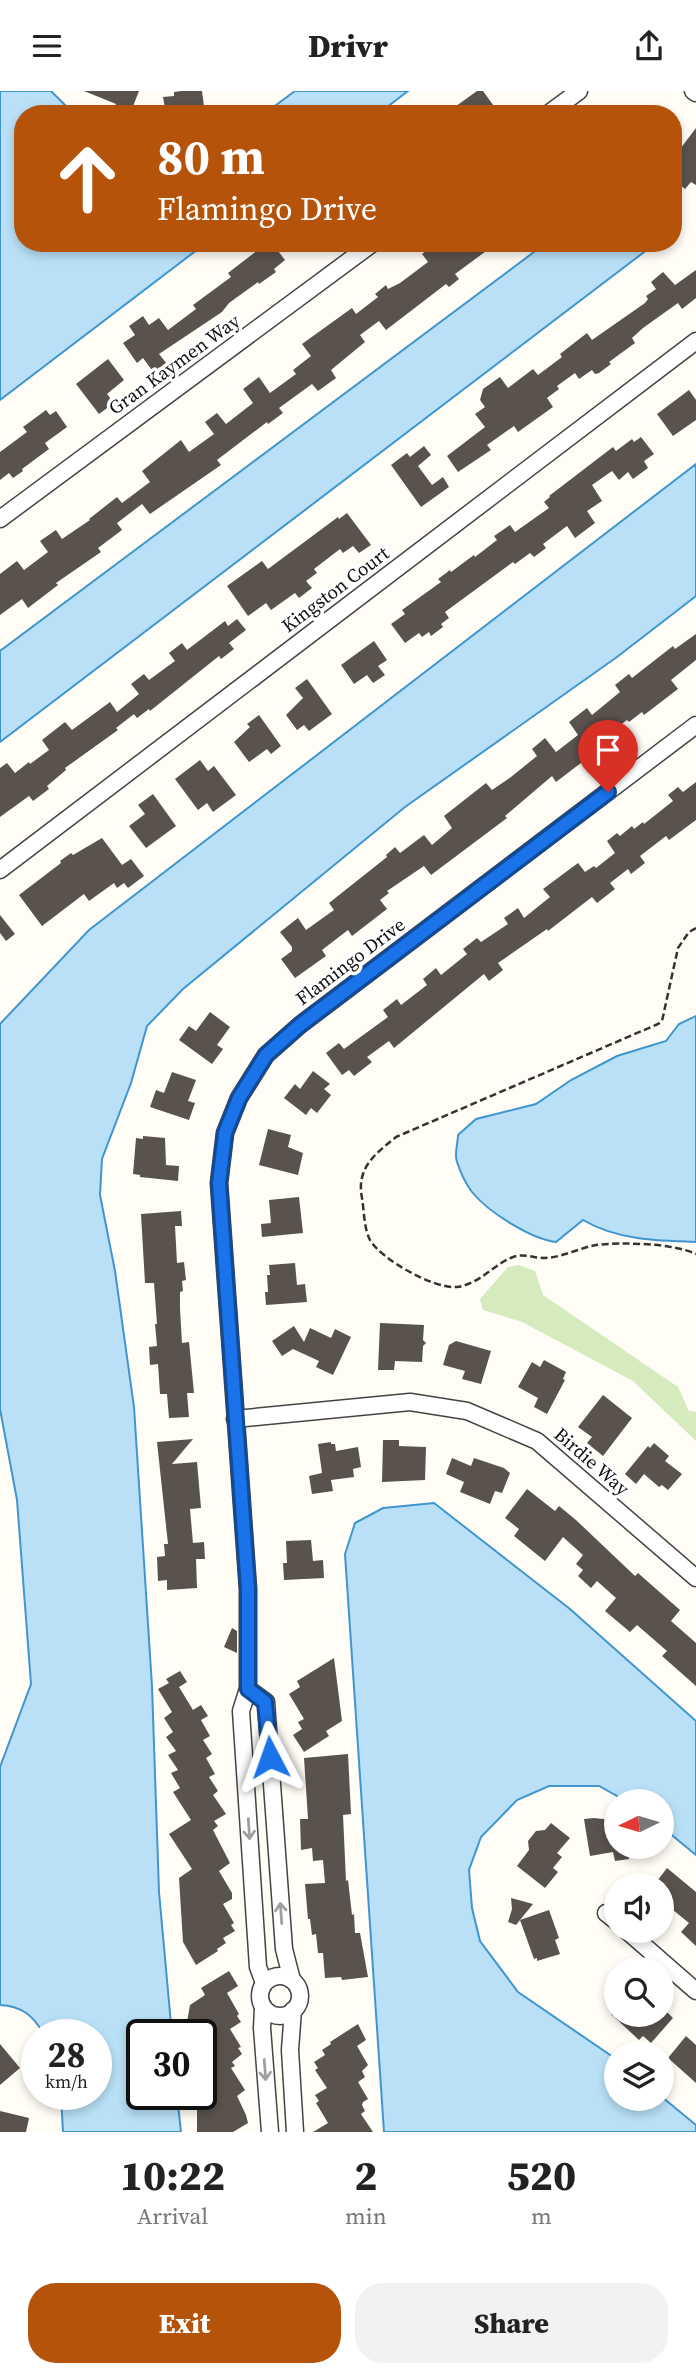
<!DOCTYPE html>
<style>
body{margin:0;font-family:"Source Serif 4",serif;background:#f2f2f2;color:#222;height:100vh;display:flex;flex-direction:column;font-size:26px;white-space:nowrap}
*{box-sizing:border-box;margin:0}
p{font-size:23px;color:#767676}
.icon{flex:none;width:38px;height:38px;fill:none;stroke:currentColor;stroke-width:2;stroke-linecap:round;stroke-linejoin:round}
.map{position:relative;height:2041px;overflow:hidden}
.sheet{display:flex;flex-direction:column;background:#fff;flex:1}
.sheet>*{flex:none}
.hud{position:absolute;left:14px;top:14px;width:668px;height:147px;border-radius:28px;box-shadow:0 4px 10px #0003;background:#b45309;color:#fff;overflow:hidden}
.needle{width:46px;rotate:265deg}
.buttons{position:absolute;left:604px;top:1698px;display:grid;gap:14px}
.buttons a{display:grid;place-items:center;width:70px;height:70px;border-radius:50%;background:#fff;box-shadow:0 4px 10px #0003;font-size:35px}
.speed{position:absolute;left:21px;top:1928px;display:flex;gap:14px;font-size:35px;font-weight:700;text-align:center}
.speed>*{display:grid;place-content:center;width:91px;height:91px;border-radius:50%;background:#fff;box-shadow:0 4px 10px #0003;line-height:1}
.speed small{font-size:18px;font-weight:400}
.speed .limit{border:4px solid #111;border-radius:10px;background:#fff;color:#111}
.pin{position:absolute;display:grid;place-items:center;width:60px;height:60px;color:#fff;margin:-72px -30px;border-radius:50% 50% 50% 0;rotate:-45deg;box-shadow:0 0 7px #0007}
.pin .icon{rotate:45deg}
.me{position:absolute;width:77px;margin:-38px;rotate:356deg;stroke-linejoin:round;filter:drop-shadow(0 0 5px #0008)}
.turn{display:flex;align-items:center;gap:24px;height:147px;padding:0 28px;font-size:32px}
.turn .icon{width:91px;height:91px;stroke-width:2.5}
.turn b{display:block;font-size:49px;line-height:60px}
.eta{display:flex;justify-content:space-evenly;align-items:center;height:119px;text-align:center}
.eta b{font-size:42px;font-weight:800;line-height:49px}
.action{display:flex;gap:14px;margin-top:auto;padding:14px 28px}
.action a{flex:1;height:80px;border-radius:28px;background:#b45309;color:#fff;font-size:28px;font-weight:800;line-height:80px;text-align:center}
.action a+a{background:#f2f2f2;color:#222}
header{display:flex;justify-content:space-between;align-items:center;height:91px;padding:0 28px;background:#fff;font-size:32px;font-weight:800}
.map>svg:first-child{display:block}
</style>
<header><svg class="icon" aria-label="menu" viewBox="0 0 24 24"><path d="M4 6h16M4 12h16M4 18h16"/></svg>Drivr<svg class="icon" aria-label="share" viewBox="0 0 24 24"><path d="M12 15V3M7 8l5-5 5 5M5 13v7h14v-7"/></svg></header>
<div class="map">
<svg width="696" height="2041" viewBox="0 0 696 2041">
<rect width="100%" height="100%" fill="#fffdf5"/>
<!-- green -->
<polygon fill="#d5ebbd" points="519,1174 535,1180 543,1204 678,1296 689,1320 696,1321 696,1350 633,1290 522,1231 483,1219 480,1208 508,1176"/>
<!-- water -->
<g fill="#b9e0f7" stroke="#3f96cf" stroke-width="2">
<polygon points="0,0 51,0 74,23 23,23 23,152 206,152 0,309"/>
<polygon points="295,0 408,0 378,23 264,23"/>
<polygon points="546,152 656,152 0,651 0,560"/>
<path d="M696 373V505L617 566 405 716 183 898 147 935 131 992 102 1068 100 1104 115 1180 134 1316 152 1595 159 1801 172 1944H142V2004H177L181 2041H63L61 2004H96V1944H44C34 1925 22 1915 0 1914V1676L31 1593 17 1409 0 1318V933L89 839Z"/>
<path d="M696 925V1151C657 1150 617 1149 583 1129L556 1151C531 1148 488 1121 472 1101 466 1093 460 1080 457 1071 454 1063 458 1052 458 1044L476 1028 536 1013 571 989 617 965 666 950 679 933Z"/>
<polygon points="434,1412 570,1518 696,1630 696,1764 662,1736 662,1710 626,1710 599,1695 549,1695 517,1709 481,1746 469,1779 472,1817 480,1850 518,1901 616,1968 616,2007 662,2006 696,2034 696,2041 384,2041 345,1463 355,1432 383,1417"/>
</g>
<!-- building -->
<g fill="#5a524d">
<polygon points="84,0 139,0 130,23 112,23 116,13"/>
<polygon points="181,0 202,0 205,23 166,23 163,6 174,5 174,1"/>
<polygon points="477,0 483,0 496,18 489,23 445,23"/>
<polygon points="696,37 696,94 691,91 685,98 674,89 674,66"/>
<polygon points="267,152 272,152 285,169 274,178 276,181 259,193 258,191 229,212 222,221 159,263 167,273 154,282 143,267 137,272 123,252 135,244 129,235 143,225 149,234 159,227 168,239 196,218 193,214 231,186 228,182"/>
<polygon points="436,152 497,152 455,183 459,188 449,196 446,193 386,239 379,230 360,244 365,251 331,279 336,287 318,300 312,293 279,317 283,322 268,333 267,331 217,369 221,374 150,423 142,413 117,432 122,439 98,457 101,461 56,492 58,494 28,517 22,508 0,524 0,483 17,470 24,479 48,461 40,450 56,439 62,448 90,429 89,428 117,406 122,412 150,391 142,380 181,349 189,361 214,343 205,331 217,322 226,333 253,312 243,298 259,286 270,302 296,283 293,279 311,265 302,253 352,217 356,223 378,206 375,203 386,194 388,198 400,192 428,171 422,163"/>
<polygon points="696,179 696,207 682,218 678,212 643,237 632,247 635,252 609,271 611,273 599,282 595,283 592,279 579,288 575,282 557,295 559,298 547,307 553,316 518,341 514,335 487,354 491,359 458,381 447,365 485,336 475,323 485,316 480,309 483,298 500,286 508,297 533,278 538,284 562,266 560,263 587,242 592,249 645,212 648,208 646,205 656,198 651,191 663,181 675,194"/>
<polygon points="108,268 124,289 107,303 114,312 99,323 76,293"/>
<polygon points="689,299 696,309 696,329 673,345 657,323"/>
<polygon points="46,319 50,324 56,320 67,336 45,352 49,358 22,378 23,380 13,387 9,382 0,389 0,361 27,341 23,336"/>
<polygon points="641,346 654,363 644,370 648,377 633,388 628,381 619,389 612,380 592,394 602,410 587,420 595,432 575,447 567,435 543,453 546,457 534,466 530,462 515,473 513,471 445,521 449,527 441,533 443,536 431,545 429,541 422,546 419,542 405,552 391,533 405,523 402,519 441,491 438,488 450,479 451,481 474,464 475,466 497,449 494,445 510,434 515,441 549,417 544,411 550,406 549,405 613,356 616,360 632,348 634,351"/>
<polygon points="424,355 431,364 418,375 432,394 443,386 449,396 421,416 391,374 407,362 410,366"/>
<polygon points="347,422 371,454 359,462 353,455 343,462 340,458 314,478 317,482 306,490 312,497 299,507 295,502 271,519 266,512 248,525 227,495 262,470 268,478 338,426 339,428"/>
<polygon points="237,528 246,539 229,552 234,558 221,568 219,565 150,620 149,618 137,627 134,623 116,637 118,639 65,677 66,679 47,695 49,698 33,710 29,705 0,726 0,677 7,672 15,682 29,671 30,673 49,659 42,649 65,631 72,639 110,611 117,621 139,603 131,593 144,583 149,589 175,570 169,562 182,552 187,559 225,530 228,535"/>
<polygon points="696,543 696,569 671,589 678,598 644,624 642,621 629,631 627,629 607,644 611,649 556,691 552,685 505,725 507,727 431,784 424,775 387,800 389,802 380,809 387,818 352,845 348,839 322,859 326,865 295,887 281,868 292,860 292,856 280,841 298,827 306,839 334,819 329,812 387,766 386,764 395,756 400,762 424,744 432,754 452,737 444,725 486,692 492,699 511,686 537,665 532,658 545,647 556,661 578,644 569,631 587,617 592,624 620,601 615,594 629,583 632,587 673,555 675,558"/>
<polygon points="374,550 387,569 378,575 385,584 373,592 367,584 354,593 341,574"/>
<polygon points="307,588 332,623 309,640 304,634 297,639 286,624 303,607 295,597"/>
<polygon points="259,624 281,655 271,663 267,658 249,671 234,651 250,636 247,633"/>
<polygon points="200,669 208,680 214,675 236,704 213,721 207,712 198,719 175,688"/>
<polygon points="696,691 696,729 669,749 666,745 640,765 645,772 631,783 628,778 610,792 615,798 597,812 592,806 548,840 547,838 498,872 503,879 489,890 484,883 394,957 389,950 367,966 372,971 354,985 349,979 342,984 326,962 339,952 344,958 388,926 383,919 397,908 401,914 427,894 423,888 436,877 441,884 467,863 463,858 477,847 481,851 508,833 504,827 518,817 524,827 550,806 543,798 578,772 585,781 594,775 596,777 615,762 607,750 617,742 620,745 632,735 634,738 643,731 644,733 673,710 668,704 678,696 683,701"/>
<polygon points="153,703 176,735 146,757 129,735 145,723 138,714"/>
<polygon points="102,747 122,774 131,768 144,785 128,797 124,792 117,797 114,792 89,810 84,803 42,835 19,804 61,772 60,770 71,762 73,764"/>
<polygon points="0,824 15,843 6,850 0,842"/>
<polygon points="210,921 230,936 217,954 223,958 212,973 179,949 189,935 196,940"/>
<polygon points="313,980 330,993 324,998 331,1004 317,1022 311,1017 306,1024 284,1007 295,993 300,998"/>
<polygon points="172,981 196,989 188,1010 195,1012 189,1029 150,1016 156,999 164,1002"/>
<polygon points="268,1038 291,1044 288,1056 303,1062 298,1084 259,1074"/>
<polygon points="143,1045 165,1047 166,1074 179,1075 178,1090 140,1086 140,1084 133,1083 136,1047 143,1048"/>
<polygon points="299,1106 303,1142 262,1146 261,1133 271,1132 269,1109"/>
<polygon points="181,1120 182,1135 175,1135 177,1172 184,1171 186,1189 182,1190 183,1200 180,1201 180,1218 182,1252 189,1251 194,1302 187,1302 189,1326 169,1327 167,1303 160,1303 158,1273 150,1274 149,1256 157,1255 155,1233 157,1233 154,1192 145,1192 141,1123"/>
<polygon points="295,1172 297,1194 305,1193 307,1211 266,1214 265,1201 268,1201 267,1184 270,1184 269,1174"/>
<polygon points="380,1232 424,1234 423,1249 426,1252 423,1255 422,1271 395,1270 394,1279 378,1279"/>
<polygon points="294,1235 304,1251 310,1237 331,1247 335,1238 351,1246 333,1284 316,1276 319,1270 293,1258 282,1265 272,1250"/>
<polygon points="456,1250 491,1260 481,1293 462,1288 465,1280 443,1274 449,1254"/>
<polygon points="544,1269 566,1281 563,1288 565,1289 547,1323 534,1316 538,1307 518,1296 532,1271 540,1276"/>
<polygon points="603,1304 632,1327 603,1365 587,1352 592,1346 578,1336"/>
<polygon points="193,1348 172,1373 197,1371 201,1417 190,1418 193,1452 204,1451 205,1468 196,1468 197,1497 167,1499 167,1489 158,1490 157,1466 165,1465 164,1453 168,1453 157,1351"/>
<polygon points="383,1349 399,1349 399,1355 426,1356 425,1389 382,1391"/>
<polygon points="331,1351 331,1353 335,1353 336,1360 358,1356 361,1376 353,1378 354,1386 331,1389 333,1400 312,1403 309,1385 322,1382 318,1353"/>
<polygon points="654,1352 669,1365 665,1370 682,1383 668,1399 662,1394 659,1396 644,1383 636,1393 625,1383 648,1355 650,1357"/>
<polygon points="452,1367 471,1375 474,1367 504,1377 510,1382 502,1402 495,1400 490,1413 460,1401 464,1391 446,1383"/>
<polygon points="527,1398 555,1420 559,1415 576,1429 635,1485 638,1482 680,1519 671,1530 696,1552 696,1595 662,1565 667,1560 637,1534 630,1541 605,1520 616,1507 597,1490 591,1497 578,1485 583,1479 576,1473 583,1464 563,1446 545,1470 514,1445 519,1438 505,1427"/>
<polygon points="311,1449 313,1470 323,1469 324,1487 284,1489 283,1472 287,1472 286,1450"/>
<polygon points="232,1537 237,1540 237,1562 224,1556"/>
<polygon points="334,1567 342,1630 326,1640 329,1645 304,1661 293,1644 302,1638 298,1631 304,1628 289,1603 300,1596 297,1590"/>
<polygon points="180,1580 187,1591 179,1596 193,1619 201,1614 208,1625 201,1629 210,1645 203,1649 212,1663 206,1667 215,1683 209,1686 218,1700 213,1704 226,1723 214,1730 218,1735 213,1739 230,1772 219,1780 232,1802 232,1808 223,1813 234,1832 231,1834 235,1840 223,1847 226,1852 217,1858 218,1860 196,1874 183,1851 179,1787 192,1778 169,1743 191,1729 173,1701 180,1697 171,1682 178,1679 168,1664 176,1660 166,1646 173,1641 164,1627 172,1621 158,1598 169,1592 166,1588"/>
<polygon points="348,1663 351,1723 343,1724 346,1790 348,1789 352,1824 354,1823 355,1842 360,1842 368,1886 342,1889 341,1886 325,1887 323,1862 318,1862 316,1843 312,1844 310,1828 308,1828 305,1793 325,1792 323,1769 313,1770 312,1757 301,1759 300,1728 308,1728 304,1667"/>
<polygon points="594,1727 612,1729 613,1736 616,1736 616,1755 627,1755 629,1768 615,1770 613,1761 590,1765 584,1728"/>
<polygon points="551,1732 570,1747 557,1762 562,1766 553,1777 558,1781 545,1797 517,1775 529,1759 528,1750 536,1740 545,1739"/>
<polygon points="667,1777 696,1801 696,1855 681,1841 689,1832 662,1810 662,1794 654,1794"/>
<polygon points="511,1807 533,1813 520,1829 549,1819 559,1847 555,1849 560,1863 537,1870 537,1867 534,1868 520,1829 516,1834 508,1831 512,1818"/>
<polygon points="229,1880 238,1895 227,1902 239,1923 237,1925 241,1931 230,1938 241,1956 238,1957 242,1963 232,1971 235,1975 231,1977 245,1999 237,2005 246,2024 248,2032 233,2041 197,2041 197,2009 201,2006 201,1940 209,1935 187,1931 190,1914 205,1904 201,1897"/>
<polygon points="663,1917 673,1927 651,1952 643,1945 639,1949 611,1923 662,1923"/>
<polygon points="358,1933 366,1949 357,1955 368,1974 362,1980 365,1986 358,1991 368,2008 363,2011 362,2014 365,2020 361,2023 373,2041 313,2041 328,2032 316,2012 319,2010 315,2004 327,1997 315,1979 318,1977 314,1971 325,1964 322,1959 331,1953 330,1951"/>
<polygon points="686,1945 696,1954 696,1992 668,1967"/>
<polygon points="0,1953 20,1977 0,1994"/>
<polygon points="0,2020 29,2027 26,2041 0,2041"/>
</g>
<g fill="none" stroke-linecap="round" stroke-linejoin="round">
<defs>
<g id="street">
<polyline points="693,0 696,2"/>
<polyline points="548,23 579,0"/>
<polyline points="0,428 373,152"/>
<polyline points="0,779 696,250"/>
<polyline points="235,1328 410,1311 467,1320 537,1350 696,1487"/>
<polyline points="248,1598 266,1611 284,1858 292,1889"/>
<polyline points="606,1822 616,1830"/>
<polyline points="626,1839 696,1900"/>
<circle cx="280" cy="1905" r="20"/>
<polyline points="264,1892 258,1876 241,1620 248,1598 248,1498 219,1092 225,1042 239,1007 266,964 300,934 696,634"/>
<polyline points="263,1917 262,1937 270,2041"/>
<polyline points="293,1919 290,1959 295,2041"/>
</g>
</defs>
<!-- street casing -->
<use href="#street" stroke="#444" stroke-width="19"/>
<!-- path -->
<path stroke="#333" stroke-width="2.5" stroke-dasharray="7 3.5" stroke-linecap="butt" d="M696 837 689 841 678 857 662 930 658 933 396 1046C375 1063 356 1077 362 1107 364 1119 364 1138 370 1149 382 1169 434 1198 457 1196 480 1193 494 1173 513 1166 523 1162 534 1167 544 1167 561 1167 579 1157 596 1154 622 1151 672 1152 696 1163"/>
<!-- street -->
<use href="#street" stroke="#fff" stroke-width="16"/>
</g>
<!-- one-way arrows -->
<defs><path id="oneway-shaft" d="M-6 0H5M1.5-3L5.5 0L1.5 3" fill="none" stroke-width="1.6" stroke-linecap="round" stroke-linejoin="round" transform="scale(1.75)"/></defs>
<g stroke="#a0a0a0">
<use href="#oneway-shaft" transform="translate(249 1738) rotate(86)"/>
<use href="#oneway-shaft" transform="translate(281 1822) rotate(-94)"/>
<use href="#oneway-shaft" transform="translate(265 1979) rotate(86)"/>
</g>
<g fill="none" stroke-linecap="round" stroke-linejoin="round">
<defs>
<polyline id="route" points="270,1666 265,1611 248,1598 248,1498 219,1092 225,1042 239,1007 266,964 300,934 608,701"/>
</defs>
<!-- route casing -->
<use href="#route" stroke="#114b97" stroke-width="18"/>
<!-- route -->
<use href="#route" stroke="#1a73e8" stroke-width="12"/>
</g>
<g text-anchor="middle" stroke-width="7" stroke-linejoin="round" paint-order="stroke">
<!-- street labels -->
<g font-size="19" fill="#111" stroke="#fff">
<text transform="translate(174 273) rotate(-36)" y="7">Gran Kaymen Way</text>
<text transform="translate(335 498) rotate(-37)" y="7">Kingston Court</text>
<text transform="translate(350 870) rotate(-37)" y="7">Flamingo Drive</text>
<text transform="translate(592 1370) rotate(41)" y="7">Birdie Way</text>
</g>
</g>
</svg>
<div class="buttons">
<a><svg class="needle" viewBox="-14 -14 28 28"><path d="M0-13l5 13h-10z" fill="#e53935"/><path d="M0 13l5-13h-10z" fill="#767676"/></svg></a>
<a><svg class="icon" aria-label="sound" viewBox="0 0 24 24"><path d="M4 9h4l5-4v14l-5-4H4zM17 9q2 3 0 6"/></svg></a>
<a><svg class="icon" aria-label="search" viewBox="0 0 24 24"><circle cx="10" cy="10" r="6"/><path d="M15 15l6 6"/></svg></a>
<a><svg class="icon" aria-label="layers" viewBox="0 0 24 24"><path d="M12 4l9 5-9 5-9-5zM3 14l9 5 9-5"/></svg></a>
</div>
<div class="speed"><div>28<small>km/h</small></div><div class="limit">30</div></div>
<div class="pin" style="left:608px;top:701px;background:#d93025"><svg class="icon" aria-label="arrive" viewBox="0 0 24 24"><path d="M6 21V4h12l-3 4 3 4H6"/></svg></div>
<svg class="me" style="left:270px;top:1666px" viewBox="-20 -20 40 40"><path d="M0-17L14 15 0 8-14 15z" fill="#1a73e8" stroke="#fff" stroke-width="4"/></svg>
<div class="hud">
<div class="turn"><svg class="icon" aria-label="ahead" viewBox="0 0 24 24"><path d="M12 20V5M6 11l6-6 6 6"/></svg><div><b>80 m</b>Flamingo Drive</div></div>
</div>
</div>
<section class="sheet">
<div class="eta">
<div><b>10:22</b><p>Arrival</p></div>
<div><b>2</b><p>min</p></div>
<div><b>520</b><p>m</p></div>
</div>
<div class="action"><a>Exit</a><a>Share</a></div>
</section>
